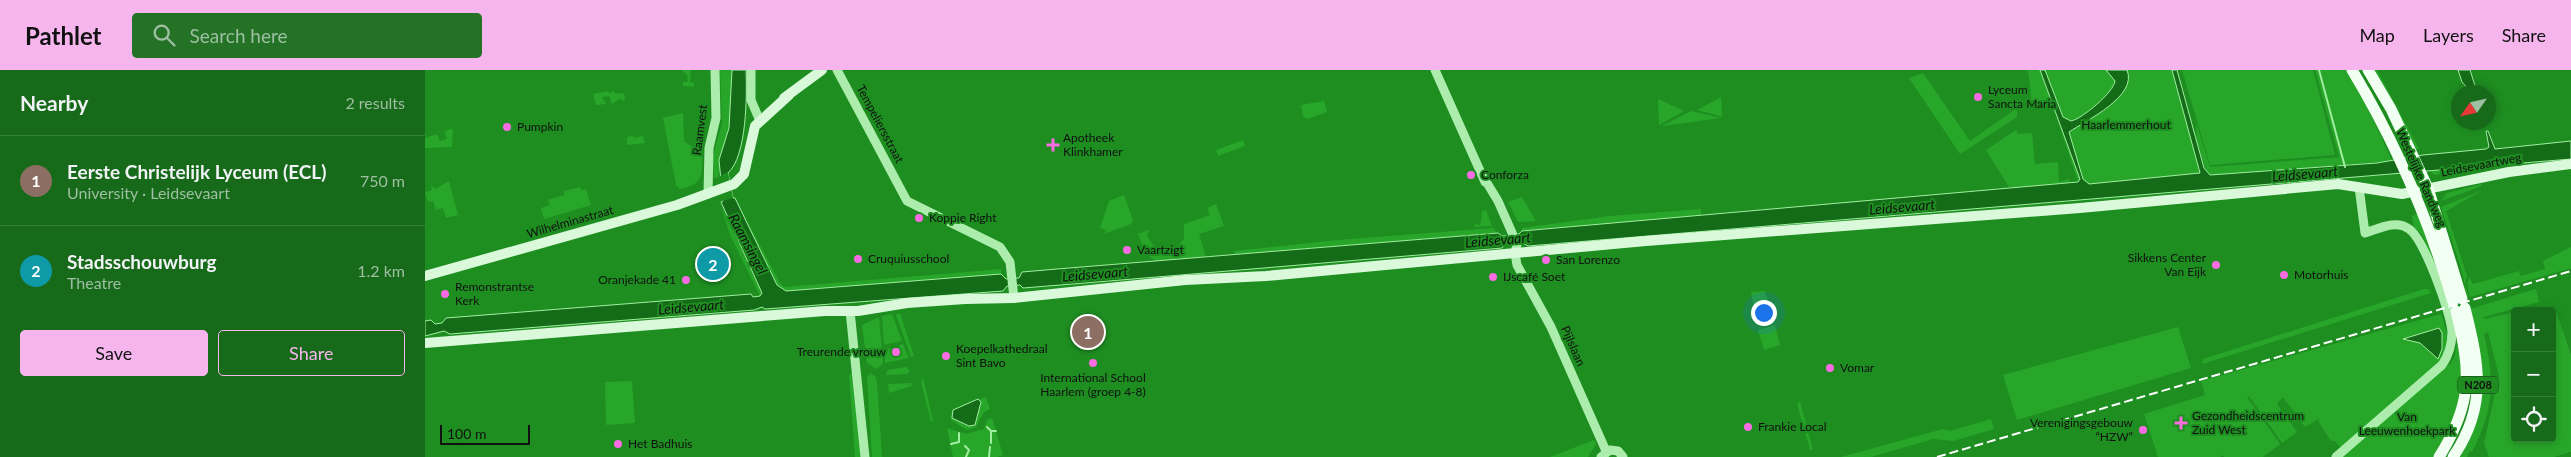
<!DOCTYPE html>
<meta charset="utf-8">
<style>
body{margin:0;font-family:Lato,sans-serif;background:#237226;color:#f1f3f6}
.controls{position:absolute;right:15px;bottom:15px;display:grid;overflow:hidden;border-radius:5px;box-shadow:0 2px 8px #0003}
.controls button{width:45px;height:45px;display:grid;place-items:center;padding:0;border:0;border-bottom:1px solid #357d38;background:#166a19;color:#f1f3f6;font:25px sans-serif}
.compass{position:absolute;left:2026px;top:15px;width:45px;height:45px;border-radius:50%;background:#166a19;box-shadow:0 2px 8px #0003;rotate:236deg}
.scale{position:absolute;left:15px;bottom:12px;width:90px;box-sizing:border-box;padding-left:5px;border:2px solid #111;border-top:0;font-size:14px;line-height:18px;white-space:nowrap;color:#111;-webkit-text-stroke:4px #1e8e21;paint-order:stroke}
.you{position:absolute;left:1338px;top:242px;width:18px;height:18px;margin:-12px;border:4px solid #fff;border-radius:50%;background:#1a73e8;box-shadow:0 0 0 8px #1a73e833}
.badge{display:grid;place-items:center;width:32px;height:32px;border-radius:50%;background:#f6b6ed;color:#fff;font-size:16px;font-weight:700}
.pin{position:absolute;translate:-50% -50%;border:2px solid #fff;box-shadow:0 1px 5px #0006}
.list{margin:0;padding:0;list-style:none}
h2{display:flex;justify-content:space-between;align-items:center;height:65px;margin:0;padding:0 20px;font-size:21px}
h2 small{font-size:16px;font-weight:400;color:#9ebfa2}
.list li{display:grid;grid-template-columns:32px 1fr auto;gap:15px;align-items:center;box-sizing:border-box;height:90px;padding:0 20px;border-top:1px solid #357d38}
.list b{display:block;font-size:19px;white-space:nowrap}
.list p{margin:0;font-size:16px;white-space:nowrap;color:#9ebfa2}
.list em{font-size:16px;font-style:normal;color:#9ebfa2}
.actions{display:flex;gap:10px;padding:15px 20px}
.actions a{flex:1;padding:11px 0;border:1px solid #f6b6ed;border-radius:5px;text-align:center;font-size:18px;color:#f6b6ed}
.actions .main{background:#f6b6ed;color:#111}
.icon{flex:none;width:28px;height:28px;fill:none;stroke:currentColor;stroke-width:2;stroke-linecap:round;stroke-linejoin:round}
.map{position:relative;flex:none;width:2146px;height:387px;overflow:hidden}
header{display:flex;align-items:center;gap:30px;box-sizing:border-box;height:70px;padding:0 25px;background:#f6b6ed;color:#111}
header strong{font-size:24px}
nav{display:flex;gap:28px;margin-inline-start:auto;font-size:18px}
.search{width:350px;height:45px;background:#237226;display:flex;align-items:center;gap:12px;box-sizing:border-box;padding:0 18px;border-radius:5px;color:#9ebfa2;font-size:19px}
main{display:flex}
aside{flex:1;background:#166a19}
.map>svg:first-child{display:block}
</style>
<header>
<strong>Pathlet</strong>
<div class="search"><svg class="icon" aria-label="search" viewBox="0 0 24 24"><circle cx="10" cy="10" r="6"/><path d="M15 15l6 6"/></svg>Search here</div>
<nav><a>Map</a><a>Layers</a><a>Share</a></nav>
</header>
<main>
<aside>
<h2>Nearby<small>2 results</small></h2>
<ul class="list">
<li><span class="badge" style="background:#8d6e63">1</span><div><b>Eerste Christelijk Lyceum (ECL)</b><p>University · Leidsevaart</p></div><em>750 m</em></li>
<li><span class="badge" style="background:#0f9aa8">2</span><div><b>Stadsschouwburg</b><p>Theatre</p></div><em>1.2 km</em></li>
</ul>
<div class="actions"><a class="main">Save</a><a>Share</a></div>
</aside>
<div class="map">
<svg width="2146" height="387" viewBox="0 0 2146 387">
<rect width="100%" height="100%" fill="#1e8e21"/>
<path fill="#28a62a" d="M257,0H266L265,12L269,13V17L258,16V12H263L262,5Z
M295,0H307C307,19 307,38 304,56C301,75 294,87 294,107L289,108L288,86L297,53Z
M1603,0H1615L1655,109L1653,112L1630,41L1625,34L1615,33L1607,35Z
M1619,0H1747L1778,106L1660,116L1641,54Z
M1757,0H1888L1910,85L1785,95Z
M1890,0H1922L1945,42L1967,91L1789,105L1782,103L1772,71L1771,52L1785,97L1914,87Z
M1945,0H1952L1994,79L1990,80Z
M1498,3L1545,71L1592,38V47L1535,84L1484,8Z
M183,21L184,23L189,21L190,24L199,23L200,30L197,31L196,28L187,34L184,26L177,27L181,34L171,35L168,24Z
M1296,27L1297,47L1272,40Z
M1233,29L1259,41L1234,55Z
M899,31L902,42L882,49L878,47L876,35Z
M1266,41L1296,48L1237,56L1264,42Z
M258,43L259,71L277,84C278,104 278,115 255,119L251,115L238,48Z
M25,59L28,60L27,77L0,78V68L12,64L15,71L22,69L19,62Z
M1591,60L1593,64L1607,63L1610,94L1633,92L1634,112L1644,109L1645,114L1587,119V117H1584L1561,80Z
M208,66L209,68L218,66L220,73L202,75V67Z
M818,70L820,76L793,86L791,80Z
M2072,96L2009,105L2005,100Z
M24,111L33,145L21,148L18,138L11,140L8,131L3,132L0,122L7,120L6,115L10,119Z
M2056,114L2057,116L2016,131L2022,123Z
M155,117L156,120L161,119L166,135L119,149L116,138L125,135L123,130L139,125V121Z
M2058,120L2021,141L2042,206L2040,214L2044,227H2042L2037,201L2016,137Z
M699,125L708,150L706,154L679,164L681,160L675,158L684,131Z
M1097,127L1111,151L1093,152L1083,132Z
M312,132L355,213L359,217L566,200L576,199V204L361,221L352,215Z
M791,134L799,156L774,164L781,187L731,192L720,183L713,164L724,160L722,166C728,177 736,184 749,180L759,169V154L785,145L782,138Z
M296,136L337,223L335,226L305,165Z
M1276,139V146L1097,161V158L1185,146Z
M1061,140L1067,156L1049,157L1050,154L1055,155L1057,145L1056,142Z
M1995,143L2012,197L1997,165L1989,157L1987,146Z
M1068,158L1072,163L810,185L809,181L913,170Z
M2146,177V198L2045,227L2042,214L2044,207L2048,214L2094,201L2096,206L2120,199L2118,191Z
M1999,219H2003L2006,223L1777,294L1778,289Z
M2111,219L2114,232L2059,247L2060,249L2090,242V368H2127V241H2117L2130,238L2146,285V382L2129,387H2064L2059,373L2074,306L2063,262L2059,264C2070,311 2069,339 2047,382L2045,381L2042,387H2035C2067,333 2059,296 2045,239Z
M1340,221L1348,250L1332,255L1326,222Z
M475,243L489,286L486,287L471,245Z
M467,244L477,271L459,275L457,246Z
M2016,244L2023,266L2024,296L2030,286L2032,270L2037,287L2036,335L2012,387H1917L1916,378L1910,371H1906L1893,351L1895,348L1880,357L1858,327L1852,334L1872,362L1857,373L1824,326L1822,327L1855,374L1838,387H1799L1798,385L1795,387H1733L1719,344L1780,325L1776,311Z
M454,247L458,293L452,299L442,293L437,255Z
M1350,255L1355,275L1339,280L1333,260Z
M1753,257L1766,298L1592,350L1578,305Z
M478,274L484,288L460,293V279L465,278L468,288L477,285L474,275Z
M481,297L485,301L482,304L461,305L463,300Z
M427,303L436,387H430L424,305Z
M445,303L450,306L452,311L457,387H447L442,307Z
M498,307L508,351H506L496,312Z
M207,311L210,353L181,355L180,312Z
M486,313L487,316L464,323L463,314Z
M561,327L565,339L559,342L551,357L542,360L526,350L527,340Z
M1375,332L1388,380H1385L1372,333Z
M567,348L578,385L572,387H528L522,358L541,364L559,359L562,350Z
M1566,349L1569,359L1528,371L1508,369L1446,387H1416L1518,359L1525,361Z
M1169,370L1171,374L1163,387H1125Z"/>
<path fill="#156c18" stroke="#a0eea0" d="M307,0H321C322,25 322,86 303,103L308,128H310L352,215L361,221L576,204L581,209L594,208L597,202L632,199L1073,163L1077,166L1094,164L1097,161L1653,112L1655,109L1615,0H1620L1638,47L1646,51C1657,49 1689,22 1690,11L1681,0H1702C1713,26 1662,50 1644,62L1658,109L1664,114L1775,103L1747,0H1752L1779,98L1785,105L1952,93L1998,85L2061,79L2064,77L2061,61H2063L2070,79L2146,71V89L1103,176L1098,173L1080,174L1077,178L660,213L598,218L595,215L582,216L578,221L340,239L337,237L329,240L25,264L19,261L0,266V251L6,250L10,254L17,253L21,248L326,224L328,227L335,226L337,223L296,132L298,131L294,90L304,58Z
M2033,0H2045L2052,22H2046L2037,12Z
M2014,258L2017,263V279L2013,289L1995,273L1978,269Z
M553,329L556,332L550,355L544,356L527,348L528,340Z"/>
<path fill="#1e8e21" d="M303,102L308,128L297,131L293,107Z"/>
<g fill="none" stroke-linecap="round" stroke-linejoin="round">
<path stroke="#a0eea0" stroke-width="2" d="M1894,0L1920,97
M562,357L566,361H571
M566,361V373
M526,374L534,372V363
M540,376L544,380L541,387
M564,387L565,377"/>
<path stroke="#acedad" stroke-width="9" d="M326,0V30L335,51
M412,0L482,131L575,177L585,192L589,228
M1010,0L1060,112
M1059,108L1073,131L1092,174L1090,183L1092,195L1126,257L1181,381
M283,124L284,78L291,48L290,0
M425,241L440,387
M1176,387L1185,380L1193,381L1198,387
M1911,387L2017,295C2024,285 2027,274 2027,262C2026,243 1999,169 1984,159C1971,149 1953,159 1940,163L1934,117"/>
<path stroke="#d9f9da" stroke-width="10" d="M359,28L397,0
M0,206L252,135L309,114L319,104L330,56L364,25
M0,273L400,241H433L482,233L540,229L589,228L760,210L841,206L1221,171L1655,138L1913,114L1977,124L2084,102L2146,94"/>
<path stroke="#f2fff3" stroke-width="11" d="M1927,0C1971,73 2004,150 2028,232
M1943,0L1966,39L2003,118L2037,229
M2014,387C2048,333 2046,302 2031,241
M2028,387C2063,336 2054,294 2040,238"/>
<path stroke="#fff" stroke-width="2" stroke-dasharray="9 4" stroke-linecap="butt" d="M1512,387L2146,201"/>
</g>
<g fill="#fb6ce2" stroke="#1e8e21" stroke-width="2">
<circle cx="1553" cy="27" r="5"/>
<circle cx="82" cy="57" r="5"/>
<path d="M625.5 67.5h5v5h5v5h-5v5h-5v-5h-5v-5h5z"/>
<circle cx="1046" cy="105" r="5"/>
<circle cx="494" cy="148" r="5"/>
<circle cx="702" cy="180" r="5"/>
<circle cx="433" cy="189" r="5"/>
<circle cx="1121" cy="190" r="5"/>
<circle cx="1791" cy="195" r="5"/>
<circle cx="1859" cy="205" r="5"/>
<circle cx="1068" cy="207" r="5"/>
<circle cx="261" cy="210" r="5"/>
<circle cx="20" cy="224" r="5"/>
<circle cx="471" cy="282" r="5"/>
<circle cx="521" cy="286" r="5"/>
<circle cx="668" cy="293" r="5"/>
<circle cx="1405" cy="298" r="5"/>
<path d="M1753.5 345.5h5v5h5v5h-5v5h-5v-5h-5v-5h5z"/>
<circle cx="1323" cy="357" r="5"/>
<circle cx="1718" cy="360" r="5"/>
<circle cx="193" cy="374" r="5"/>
</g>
<g text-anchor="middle" stroke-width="4" stroke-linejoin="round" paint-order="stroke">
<rect fill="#1e8e21" stroke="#153616" stroke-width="1" x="2033" y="306.5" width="40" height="17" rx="4"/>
<g font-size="11" font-weight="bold" fill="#111">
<text x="2053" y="319">N208</text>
</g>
<g font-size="12" fill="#111" stroke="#1e8e21" text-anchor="start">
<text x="1563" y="24">Lyceum<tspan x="1563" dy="14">Sancta Maria</tspan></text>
<text x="92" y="61">Pumpkin</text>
<text x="638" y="72">Apotheek<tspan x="638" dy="14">Klinkhamer</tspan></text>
<text x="1056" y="109">Conforza</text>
<text x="504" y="152">Koppie Right</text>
<text x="712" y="184">Vaartzigt</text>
<text x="1781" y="192" text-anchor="end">Sikkens Center<tspan x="1781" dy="14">Van Eijk</tspan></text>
<text x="443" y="193">Cruquiusschool</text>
<text x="1131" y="194">San Lorenzo</text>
<text x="1869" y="209">Motorhuis</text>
<text x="1078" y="211">IJscafé Soet</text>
<text x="251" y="214" text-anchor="end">Oranjekade 41</text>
<text x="30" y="221">Remonstrantse<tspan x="30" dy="14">Kerk</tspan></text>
<text x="531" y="283">Koepelkathedraal<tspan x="531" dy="14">Sint Bavo</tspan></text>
<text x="461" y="286" text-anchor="end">Treurende vrouw</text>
<text x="1415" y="302">Vomar</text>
<text x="668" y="312" text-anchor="middle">International School<tspan x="668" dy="14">Haarlem (groep 4-8)</tspan></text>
<text x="1767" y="350">Gezondheidscentrum<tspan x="1767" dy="14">Zuid West</tspan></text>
<text x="1708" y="357" text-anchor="end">Verenigingsgebouw<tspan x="1708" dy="14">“HZW”</tspan></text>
<text x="1333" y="361">Frankie Local</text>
<text x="203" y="378">Het Badhuis</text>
</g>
<g font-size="12" fill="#111" stroke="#1e8e21">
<text transform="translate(455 54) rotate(62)" y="4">Tempeliersstraat</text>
<text transform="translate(275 60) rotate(-83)" y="4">Raamvest</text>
<text transform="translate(2056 95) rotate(-11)" y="4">Leidsevaartweg</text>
<text transform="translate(1996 108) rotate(66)" y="4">Westelijke Randweg</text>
<text transform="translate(145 152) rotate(-16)" y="4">Wilhelminastraat</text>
<text transform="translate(1148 276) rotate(66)" y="4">Pijlslaan</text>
</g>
<g font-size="12" fill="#111" stroke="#1e8e21">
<text x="1701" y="59">Haarlemmerhout</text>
<text x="1982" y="351">Van<tspan x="1982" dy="14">Leeuwenhoekpark</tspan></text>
</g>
<g font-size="14" font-style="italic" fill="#111" stroke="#1e8e21">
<text transform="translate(1880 104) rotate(-5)" y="5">Leidsevaart</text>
<text transform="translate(1477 137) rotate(-5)" y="5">Leidsevaart</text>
<text transform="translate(1073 170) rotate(-5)" y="5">Leidsevaart</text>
<text transform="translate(323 174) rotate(62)" y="5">Raamsingel</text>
<text transform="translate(670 204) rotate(-5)" y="5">Leidsevaart</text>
<text transform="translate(266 237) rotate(-5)" y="5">Leidsevaart</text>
</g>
</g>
</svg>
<div class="controls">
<button>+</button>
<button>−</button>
<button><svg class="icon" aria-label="locate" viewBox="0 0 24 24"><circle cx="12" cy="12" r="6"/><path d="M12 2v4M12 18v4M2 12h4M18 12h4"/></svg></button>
</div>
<svg class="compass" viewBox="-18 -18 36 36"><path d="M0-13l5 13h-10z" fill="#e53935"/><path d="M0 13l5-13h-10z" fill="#9ebfa2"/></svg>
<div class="scale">100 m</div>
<div class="you"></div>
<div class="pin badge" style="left:663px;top:262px;background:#8d6e63">1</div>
<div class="pin badge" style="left:288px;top:194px;background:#0f9aa8">2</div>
</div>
</main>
